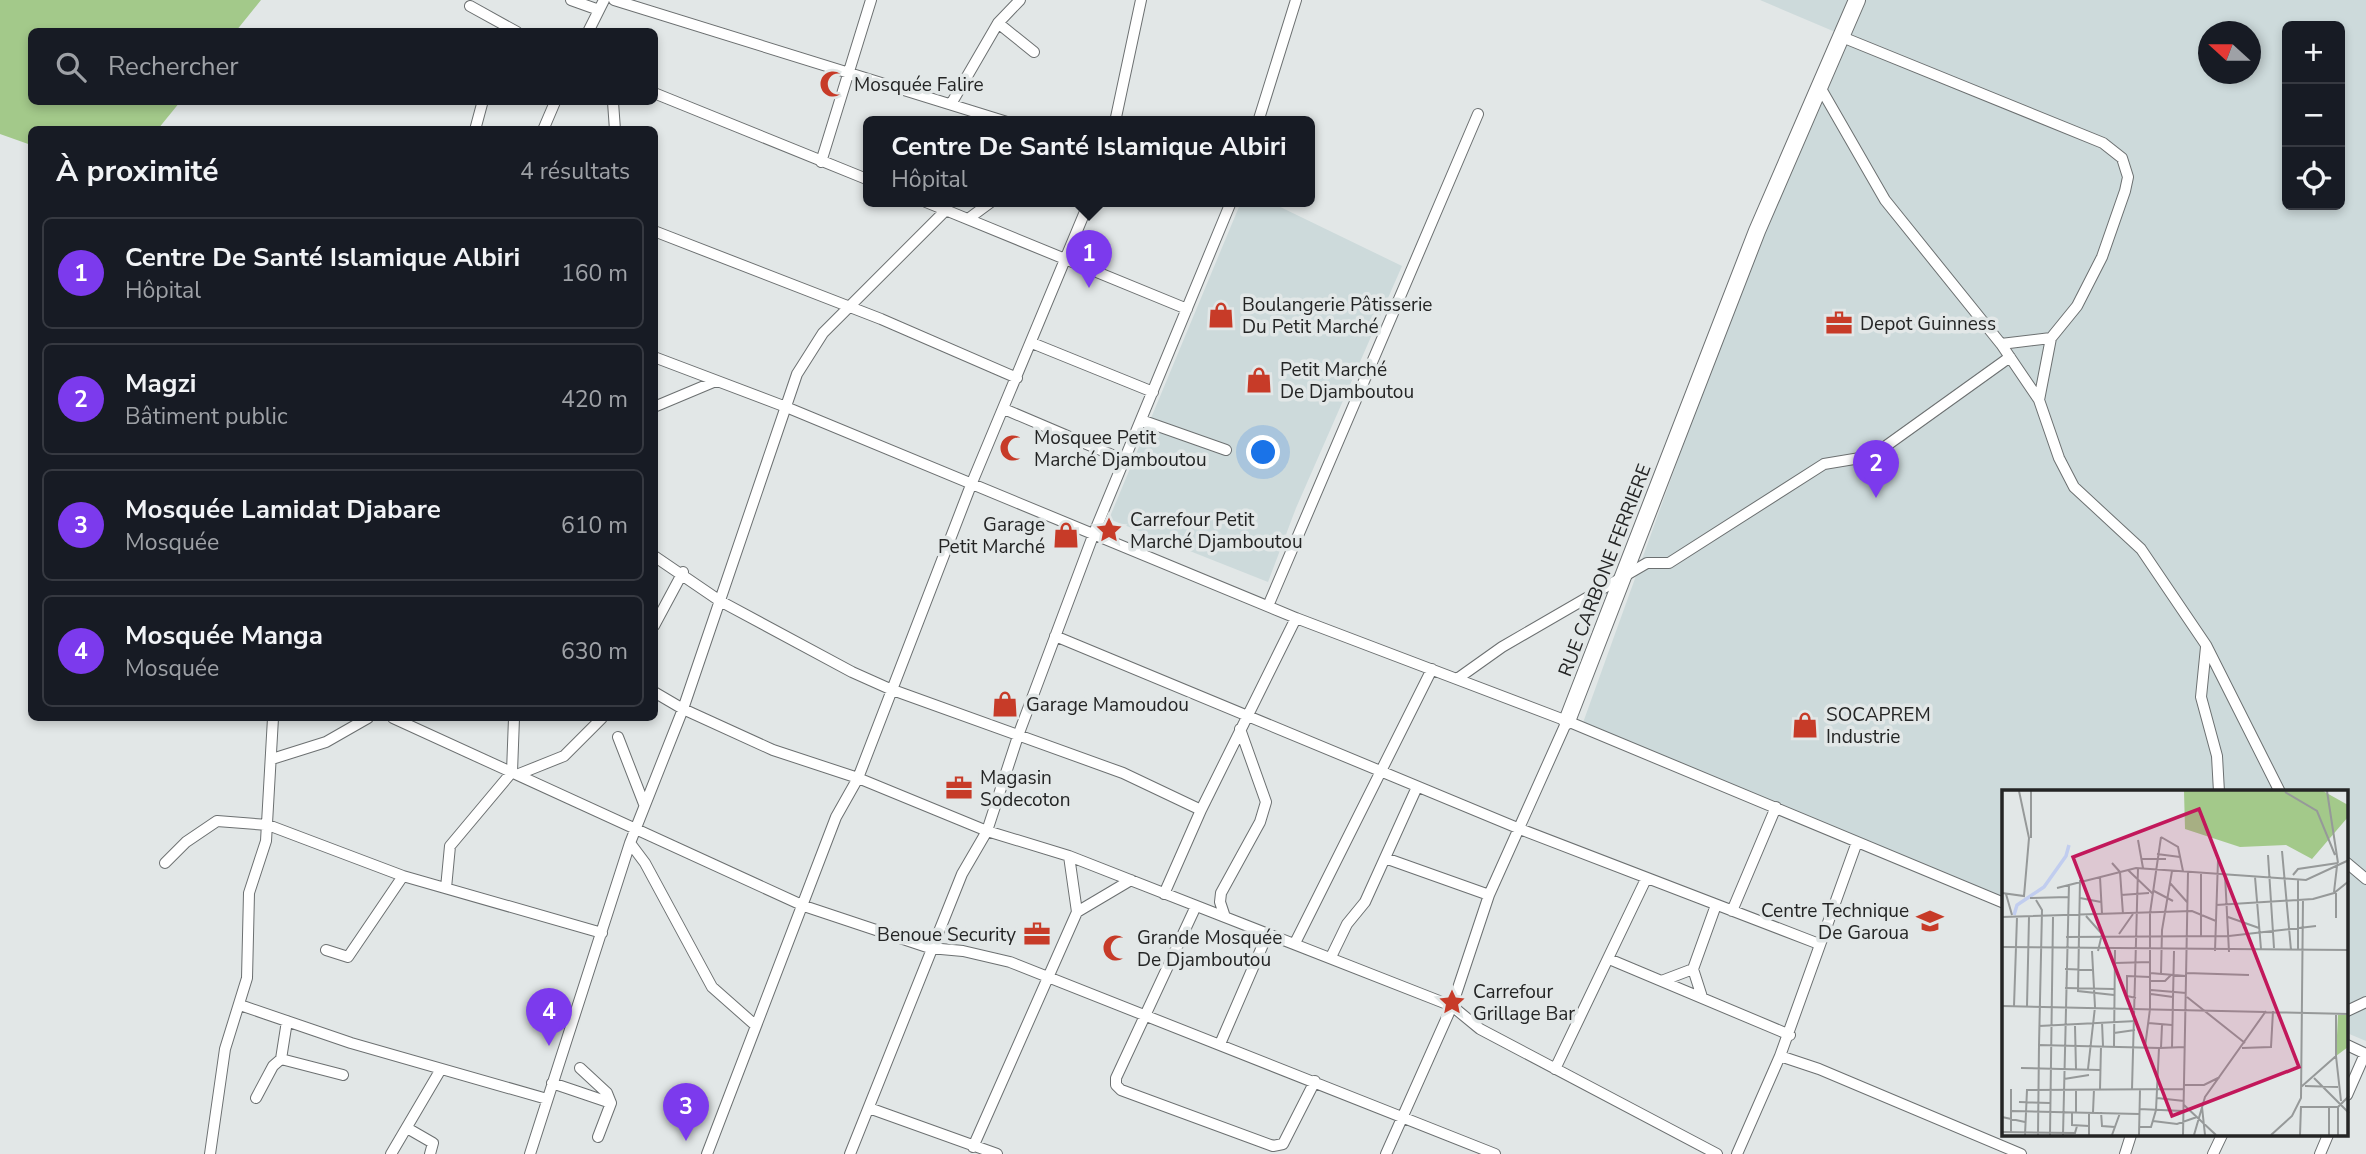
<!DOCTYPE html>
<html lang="fr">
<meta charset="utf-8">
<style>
body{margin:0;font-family:"Nunito Sans",sans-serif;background:#20242c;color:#f1f3f6}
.controls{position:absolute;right:21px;top:21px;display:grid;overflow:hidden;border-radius:10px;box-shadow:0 4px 10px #0003}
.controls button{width:63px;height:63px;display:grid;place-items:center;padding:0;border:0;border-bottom:2px solid #363941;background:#171b24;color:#f1f3f6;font:35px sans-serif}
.compass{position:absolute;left:2198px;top:21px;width:63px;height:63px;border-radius:50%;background:#171b24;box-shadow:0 4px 10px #0003;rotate:291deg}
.you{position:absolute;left:1264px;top:453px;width:24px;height:24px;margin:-18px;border:5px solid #fff;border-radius:50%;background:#1a73e8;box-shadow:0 0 0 10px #1a73e833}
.badge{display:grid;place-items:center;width:46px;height:46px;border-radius:50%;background:#7c3aed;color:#fff;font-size:23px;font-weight:700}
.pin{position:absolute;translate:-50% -58px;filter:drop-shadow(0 2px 4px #0008)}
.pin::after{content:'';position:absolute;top:37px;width:24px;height:21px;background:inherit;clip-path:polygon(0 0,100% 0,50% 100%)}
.popup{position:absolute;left:863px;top:116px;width:452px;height:91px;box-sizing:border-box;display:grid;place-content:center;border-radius:10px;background:#171b24;filter:drop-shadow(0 2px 5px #0005);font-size:23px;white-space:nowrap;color:#9ea1a6}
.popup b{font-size:26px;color:#f1f3f6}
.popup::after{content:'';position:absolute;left:50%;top:100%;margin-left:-14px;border:14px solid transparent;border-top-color:#171b24}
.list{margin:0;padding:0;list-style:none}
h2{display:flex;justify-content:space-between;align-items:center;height:91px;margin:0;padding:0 28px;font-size:30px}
h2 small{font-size:23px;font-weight:400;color:#9ea1a6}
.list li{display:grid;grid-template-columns:46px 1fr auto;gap:21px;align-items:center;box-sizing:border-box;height:112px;margin:0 14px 14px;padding:0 14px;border:2px solid #363941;border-radius:10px}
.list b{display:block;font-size:26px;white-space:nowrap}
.list p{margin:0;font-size:23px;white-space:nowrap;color:#9ea1a6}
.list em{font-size:23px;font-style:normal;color:#9ea1a6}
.icon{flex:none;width:38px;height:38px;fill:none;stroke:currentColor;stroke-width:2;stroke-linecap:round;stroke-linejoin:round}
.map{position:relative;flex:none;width:2366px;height:1154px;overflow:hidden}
.search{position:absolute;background:#171b24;box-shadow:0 4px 10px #0003;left:28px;top:28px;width:630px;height:77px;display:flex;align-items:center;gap:18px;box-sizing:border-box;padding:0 24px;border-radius:10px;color:#9ea1a6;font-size:26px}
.panel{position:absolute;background:#171b24;box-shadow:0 4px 10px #0003;left:28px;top:126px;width:630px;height:595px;border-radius:10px}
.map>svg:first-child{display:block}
</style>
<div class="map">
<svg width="2366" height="1154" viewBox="0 0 2366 1154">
<rect width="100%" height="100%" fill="#e2e7e7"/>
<path fill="#cddadb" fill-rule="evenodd" d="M1760,0H2366V1041L2347,1033V792H2004V899L1580,731L1786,160L1840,34ZM2287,26H2340V205H2287ZM2208,32H2250V74H2208Z
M1241,202H1270L1402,266L1296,508L1268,582L1109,519Z"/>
<path fill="#a3c98a" d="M0,0H261L236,31L32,32V102H180L158,129L32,130L31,145L0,134Z"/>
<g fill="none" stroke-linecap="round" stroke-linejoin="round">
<g stroke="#6c7071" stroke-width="12">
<path id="street" d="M571,0L599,10
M614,0L1007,122
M470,6L517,32
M998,23L1034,52
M588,32L604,0
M1842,37L2103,143L2122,158L2128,177L2125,191L2102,257L2077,306L2051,338L2039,400
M1820,87L1885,200L2001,344L2039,400L2059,458L2074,487L2141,549L2206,645L2280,792
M654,93L869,180
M613,102L615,130
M951,104L998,23L1020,0
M1115,122L1141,0
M1258,122L1296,0
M475,130L482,104
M543,130L555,102
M821,162L871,0
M926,202L1187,309
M968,219L991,202
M654,231L881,319L1017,378
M1032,343L1153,392
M2001,344L2051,338
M654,357L786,407L1296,618L1567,721L2004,903
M654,407L716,381
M1004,409L1124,460
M1141,420L1226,450
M654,556L720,601L852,672L890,689L1123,773L1201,810
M1268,606L1478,114
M654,626L683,572
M1055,636L1520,829L1819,944
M2206,647L2201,697L2217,756L2219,792
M1457,679L1502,647L1647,563H1669L1824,464L1872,456L2010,357
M654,692L683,709L773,750L858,778L987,831L1069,856L1452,1006L1480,1029L1717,1154
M393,718L804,906L930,948L963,951L1010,962L1495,1154
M618,737L644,804
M272,759L326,742L368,718
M519,774L564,756L602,718
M630,843L645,863L712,987L755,1025
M1385,858L1489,895
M165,863L186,842L217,821L268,825L403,876L602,933
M2347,863L2366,879
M446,888L450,846L512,772L514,718
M1164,894L1201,810L1296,618
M1196,906L1116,1078V1085L1121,1090L1273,1146L1283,1144L1315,1081
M1732,911L1776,807
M1077,912L1131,880
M1225,917L1220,902L1221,893L1260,822L1266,802L1240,729
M1295,943L1432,669
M326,950L348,957L403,876
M1331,957L1347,924L1365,902L1417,787
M1609,959L1790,1035
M1664,980L1693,969
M1702,997L1693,969L1716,905
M240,1005L351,1043L547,1099
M2347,1011L2366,1002
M1220,1044L1268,933
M2347,1045L2366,1054
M1780,1056L1857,842
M281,1059L343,1075
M580,1068L607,1093L611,1103
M1555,1069L1646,879
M552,1083L611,1103L598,1137
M2347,1095L2365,1054
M256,1098L273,1066L281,1059L287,1021
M869,1108L997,1154
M407,1128L433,1143L430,1154
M973,1147L1077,912L1069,856
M210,1154L225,1049L247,978L249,893L266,841L273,718
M391,1154L441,1069
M530,1154L630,843L683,709L797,374L823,333L946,210
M707,1154L836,817L858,778L971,485L1089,202
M850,1154L962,874L987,831L1019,733L1094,533L1231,202
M1386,1154L1452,1006L1489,895L1567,721
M1737,1154L1780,1056L1819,1069L2021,1154
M2125,1154L2131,1135
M2213,1154L2222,1135
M2320,1154L2328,1135"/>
</g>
<g stroke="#6c7071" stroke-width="18">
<path id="secondary" d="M1567,721L1757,231L1857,0"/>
</g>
<use href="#street" stroke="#fff" stroke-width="10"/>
<use href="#secondary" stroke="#fff" stroke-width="16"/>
</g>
<defs>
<g id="mosque-bare" transform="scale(2.1)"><path d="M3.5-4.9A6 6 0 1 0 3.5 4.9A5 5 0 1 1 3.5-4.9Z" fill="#c73b28" stroke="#e2e7e7" stroke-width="2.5" paint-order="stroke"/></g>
<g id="shop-bare" transform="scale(2.1)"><path d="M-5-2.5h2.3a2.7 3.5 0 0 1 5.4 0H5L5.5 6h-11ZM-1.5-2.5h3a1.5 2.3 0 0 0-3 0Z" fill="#c73b28" stroke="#e2e7e7" stroke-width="2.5" paint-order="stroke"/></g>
<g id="office-bare" transform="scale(2.1)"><path d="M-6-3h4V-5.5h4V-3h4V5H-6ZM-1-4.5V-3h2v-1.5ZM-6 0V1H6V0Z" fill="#c73b28" stroke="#e2e7e7" stroke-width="2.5" paint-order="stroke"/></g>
<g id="sight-bare" transform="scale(2.1)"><path d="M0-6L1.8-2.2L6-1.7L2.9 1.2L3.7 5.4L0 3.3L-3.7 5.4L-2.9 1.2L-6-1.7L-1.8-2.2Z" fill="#c73b28" stroke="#e2e7e7" stroke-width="2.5" paint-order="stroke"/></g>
<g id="university-bare" transform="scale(2.1)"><path d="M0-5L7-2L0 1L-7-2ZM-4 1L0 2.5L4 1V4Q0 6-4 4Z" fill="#c73b28" stroke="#e2e7e7" stroke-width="2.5" paint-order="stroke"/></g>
</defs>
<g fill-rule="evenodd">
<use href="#mosque-bare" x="833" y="84"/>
<use href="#shop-bare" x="1221" y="315"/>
<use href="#office-bare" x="1839" y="323"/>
<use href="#shop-bare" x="1259" y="380"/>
<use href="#mosque-bare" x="1013" y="448"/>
<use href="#sight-bare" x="1109" y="530"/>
<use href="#shop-bare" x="1066" y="535"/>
<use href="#shop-bare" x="1005" y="704"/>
<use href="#shop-bare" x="1805" y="725"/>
<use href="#office-bare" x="959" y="788"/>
<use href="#university-bare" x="1930" y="921"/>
<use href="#office-bare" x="1037" y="934"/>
<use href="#mosque-bare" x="1116" y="948"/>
<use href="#sight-bare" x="1452" y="1002"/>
</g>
<g text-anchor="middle" stroke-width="7" stroke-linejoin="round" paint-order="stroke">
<g font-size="19" fill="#242525" stroke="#e2e7e7" text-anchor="start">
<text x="854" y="91">Mosquée Falire</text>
<text x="1242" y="311">Boulangerie Pâtisserie<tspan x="1242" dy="22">Du Petit Marché</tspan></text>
<text x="1860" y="330">Depot Guinness</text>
<text x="1280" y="376">Petit Marché<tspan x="1280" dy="22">De Djamboutou</tspan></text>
<text x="1034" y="444">Mosquee Petit<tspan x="1034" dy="22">Marché Djamboutou</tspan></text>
<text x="1130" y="526">Carrefour Petit<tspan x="1130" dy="22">Marché Djamboutou</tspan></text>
<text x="1045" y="531" text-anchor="end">Garage<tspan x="1045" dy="22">Petit Marché</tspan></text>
<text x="1026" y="711">Garage Mamoudou</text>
<text x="1826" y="721">SOCAPREM<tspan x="1826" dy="22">Industrie</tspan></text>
<text x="980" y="784">Magasin<tspan x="980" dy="22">Sodecoton</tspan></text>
<text x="1909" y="917" text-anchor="end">Centre Technique<tspan x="1909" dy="22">De Garoua</tspan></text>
<text x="1016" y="941" text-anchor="end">Benoue Security</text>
<text x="1137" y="944">Grande Mosquée<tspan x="1137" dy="22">De Djamboutou</tspan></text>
<text x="1473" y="998">Carrefour<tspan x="1473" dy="22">Grillage Bar</tspan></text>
</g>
<g font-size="19" fill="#242525" stroke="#e2e7e7">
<text transform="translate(1604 570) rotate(-69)" y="7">RUE CARBONE FERRIERE</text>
</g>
</g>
<g transform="translate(2002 790)">
<rect width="346" height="346" fill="#e2e7e7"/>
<path d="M182,1H321L346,15V27L310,69L284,55L238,57L183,39ZM336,225H346V257L334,266Z" fill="#a3c98a"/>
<path fill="none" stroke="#c1cdef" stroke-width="3.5" d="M12,125L15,115L42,97L64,66L67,55"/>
<path fill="none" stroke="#969999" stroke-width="2" d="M29,1V48M325,1L336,73M283,2L315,21L333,65M159,47L176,57L181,81M136,50L141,78M280,61L289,160M155,64L178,67M266,65L272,158M139,69H164M110,73L118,82L121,124M126,80L151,104M223,85L227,162M291,85L296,79L336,73M98,87L100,124M253,87L259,159M78,90L76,201L112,205M168,93L185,112M55,98L134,78L304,90L347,70M152,101L171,111M332,102L335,76M0,103L22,106L27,48L17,1M4,104L10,125M119,105L147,103M28,108L66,107M78,108L99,112M34,110L40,120L37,255M214,115L311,109L332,103L347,91M84,126L100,144L96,161M0,127L190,121L214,131M226,127L257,138M334,128V103M117,144L131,124M199,146V83M64,147L227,146L314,136M0,157L347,160M296,160V90M213,161L216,70M113,173L148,172M63,179L90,180M148,183L184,186M184,183L247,185M159,184L160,140L170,81M148,191H163L169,185M63,198L112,199M149,200L184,203M149,204L171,207M185,207L243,253M134,208L125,206V186L148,187M0,216L347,224M12,216L15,127M25,216L27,127M100,232L101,256M146,233L170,235M37,236L134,231M73,236L74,279M112,243L133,240M112,256L113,160M143,257L148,219V123L159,47M170,257L172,161M157,258L183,257M159,258L160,235M240,258L269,257L271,221M334,266L339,311M19,278L98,280M86,279L93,217L90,161M312,288L347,323M62,289L87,285M182,295H202L218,287M303,296L336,297M299,297L334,266V224M9,299V343M98,299L99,256M130,299L136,78M74,300V323M155,308L182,311M17,312L48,313M182,315L214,345M200,317L203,345M299,317H336M137,319L181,321M10,321L137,324M87,322V345M91,322L92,299M99,322L100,336L113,337M70,323V335L87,336M0,327L23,332M151,331L175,334L195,327M0,342L73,343L75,336M23,345L25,300L182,299M36,345L37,255L157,258L154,320L149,337H137M48,345L51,127M61,345L67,94M110,345L118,323M137,345L138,300M181,345L186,82M192,345L203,307L264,221M269,345L290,326L299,308L301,109M298,345L299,316M327,345V317M336,345V317L347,306"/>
<path fill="#c2185b" fill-opacity="0.15" stroke="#c2185b" stroke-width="3.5" d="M197,19L297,277L170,326L71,67Z"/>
<rect width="346" height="346" fill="none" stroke="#242525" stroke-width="3.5"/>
</g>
</svg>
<div class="controls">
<button>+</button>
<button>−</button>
<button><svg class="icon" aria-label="locate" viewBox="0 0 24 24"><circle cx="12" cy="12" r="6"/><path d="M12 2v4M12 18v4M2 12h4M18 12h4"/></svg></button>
</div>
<svg class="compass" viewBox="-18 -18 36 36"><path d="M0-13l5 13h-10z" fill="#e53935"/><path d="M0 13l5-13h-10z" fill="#9ea1a6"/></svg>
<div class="you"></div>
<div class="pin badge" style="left:1089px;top:288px">1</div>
<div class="popup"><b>Centre De Santé Islamique Albiri</b>Hôpital</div>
<div class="pin badge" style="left:1876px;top:498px">2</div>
<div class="pin badge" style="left:686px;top:1141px">3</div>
<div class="pin badge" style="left:549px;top:1046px">4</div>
<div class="search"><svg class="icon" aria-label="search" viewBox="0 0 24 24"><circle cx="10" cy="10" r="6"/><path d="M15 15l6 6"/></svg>Rechercher</div>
<section class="panel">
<h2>À proximité<small>4 résultats</small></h2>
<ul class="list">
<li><span class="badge">1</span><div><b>Centre De Santé Islamique Albiri</b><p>Hôpital</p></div><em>160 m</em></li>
<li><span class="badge">2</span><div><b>Magzi</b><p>Bâtiment public</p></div><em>420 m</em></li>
<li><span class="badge">3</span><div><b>Mosquée Lamidat Djabare</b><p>Mosquée</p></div><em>610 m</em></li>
<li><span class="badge">4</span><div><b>Mosquée Manga</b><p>Mosquée</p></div><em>630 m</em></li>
</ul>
</section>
</div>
